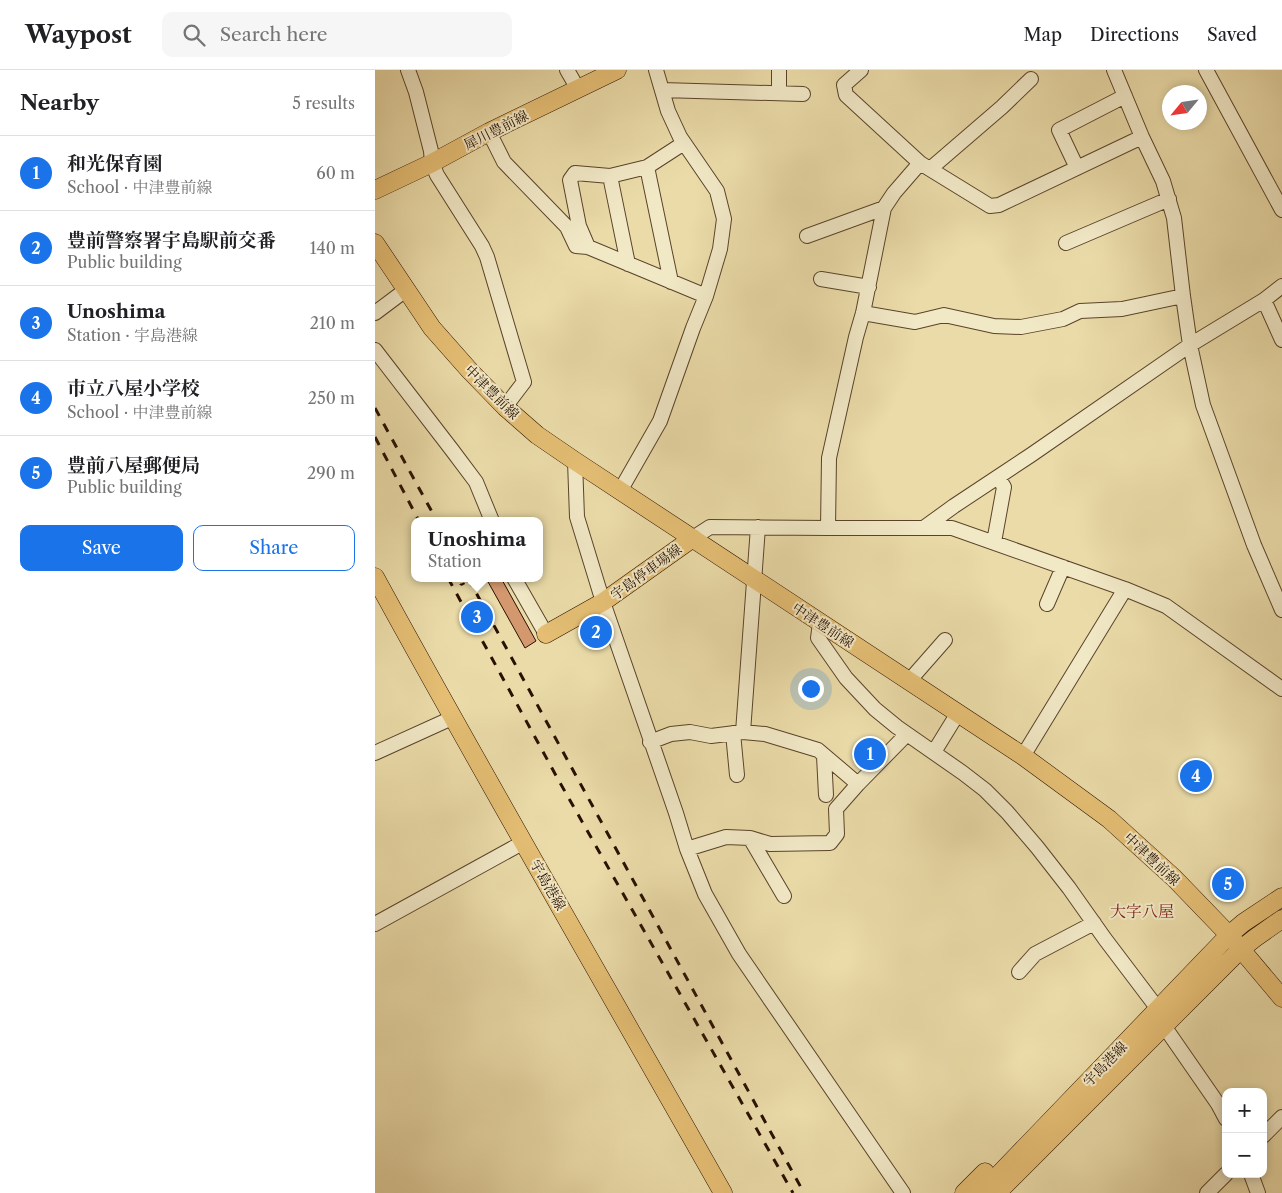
<!DOCTYPE html>
<meta charset="utf-8">
<style>
body{margin:0;font-family:"Libre Caslon Text","Noto Serif JP",serif;background:#f6f6f6;color:#202124}
.controls{position:absolute;right:15px;bottom:15px;display:grid;overflow:hidden;border-radius:10px;box-shadow:0 2px 8px #0003}
.controls button{width:45px;height:45px;display:grid;place-items:center;padding:0;border:0;border-bottom:1px solid #e0e0e0;background:#fff;color:#202124;font:25px sans-serif}
.compass{position:absolute;left:787px;top:15px;width:45px;height:45px;border-radius:50%;background:#fff;box-shadow:0 2px 8px #0003;rotate:241deg}
.you{position:absolute;left:435px;top:618px;width:18px;height:18px;margin:-12px;border:4px solid #fff;border-radius:50%;background:#1a73e8;box-shadow:0 0 0 8px #1a73e833}
.badge{display:grid;place-items:center;width:32px;height:32px;border-radius:50%;background:#1a73e8;color:#fff;font-size:16px;font-weight:700}
.pin{position:absolute;translate:-50% -50%;border:2px solid #fff;box-shadow:0 1px 5px #0006}
.popup{position:absolute;left:36px;top:447px;width:132px;height:65px;box-sizing:border-box;display:grid;place-content:center;border-radius:10px;background:#fff;filter:drop-shadow(0 1px 4px #0005);font-size:16px;white-space:nowrap;color:#757577}
.popup b{font-size:19px;color:#202124}
.popup::after{content:'';position:absolute;left:50%;top:100%;margin-left:-10px;border:10px solid transparent;border-top-color:#fff}
.list{margin:0;padding:0;list-style:none}
h2{display:flex;justify-content:space-between;align-items:center;height:65px;margin:0;padding:0 20px;font-size:21px}
h2 small{font-size:16px;font-weight:400;color:#757577}
.list li{display:grid;grid-template-columns:32px 1fr auto;gap:15px;align-items:center;box-sizing:border-box;height:75px;padding:0 20px;border-top:1px solid #e0e0e0}
.list b{display:block;font-size:19px;white-space:nowrap}
.list p{margin:0;font-size:16px;white-space:nowrap;color:#757577}
.list em{font-size:16px;font-style:normal;color:#757577}
.actions{display:flex;gap:10px;padding:15px 20px}
.actions a{flex:1;padding:11px 0;border:1px solid #1a73e8;border-radius:10px;text-align:center;font-size:18px;color:#1a73e8}
.actions .main{background:#1a73e8;color:#fff}
.icon{flex:none;width:28px;height:28px;fill:none;stroke:currentColor;stroke-width:2;stroke-linecap:round;stroke-linejoin:round}
.map{position:relative;flex:none;width:907px;height:1123px;overflow:hidden}
header{display:flex;align-items:center;gap:30px;box-sizing:border-box;height:70px;padding:0 25px;background:#fff;border-bottom:1px solid #e0e0e0}
header strong{font-size:24px}
nav{display:flex;gap:28px;margin-inline-start:auto;font-size:18px}
.search{width:350px;height:45px;background:#f6f6f6;display:flex;align-items:center;gap:12px;box-sizing:border-box;padding:0 18px;border-radius:10px;color:#757577;font-size:19px}
main{display:flex}
aside{flex:1;background:#fff}
.map>svg:first-child{display:block}
</style>
<header>
<strong>Waypost</strong>
<div class="search"><svg class="icon" aria-label="search" viewBox="0 0 24 24"><circle cx="10" cy="10" r="6"/><path d="M15 15l6 6"/></svg>Search here</div>
<nav><a>Map</a><a>Directions</a><a>Saved</a></nav>
</header>
<main>
<aside>
<h2>Nearby<small>5 results</small></h2>
<ul class="list">
<li><span class="badge">1</span><div><b>和光保育園</b><p>School · 中津豊前線</p></div><em>60 m</em></li>
<li><span class="badge">2</span><div><b>豊前警察署宇島駅前交番</b><p>Public building</p></div><em>140 m</em></li>
<li><span class="badge">3</span><div><b>Unoshima</b><p>Station · 宇島港線</p></div><em>210 m</em></li>
<li><span class="badge">4</span><div><b>市立八屋小学校</b><p>School · 中津豊前線</p></div><em>250 m</em></li>
<li><span class="badge">5</span><div><b>豊前八屋郵便局</b><p>Public building</p></div><em>290 m</em></li>
</ul>
<div class="actions"><a class="main">Save</a><a>Share</a></div>
</aside>
<div class="map">
<svg width="907" height="1123" viewBox="0 0 907 1123">
<rect width="100%" height="100%" fill="#eadba8"/>
<filter id="stains"><feTurbulence type="fractalNoise" baseFrequency=".004" numOctaves="4"/><feColorMatrix values="0 0 0 0 .2 0 0 0 0 .09 0 0 0 0 .02 0 0 0 .5 -.17"/></filter>
<radialGradient id="worn" r=".72"><stop offset=".6" stop-color="#630" stop-opacity="0"/><stop offset="1" stop-color="#630" stop-opacity=".3"/></radialGradient>
<path fill="#d4986f" stroke="#2a1000" d="M116,508H126L161,571L150,578L112,510Z"/>
<g fill="none" stroke-linecap="round" stroke-linejoin="round">
<g stroke="#5a432a" stroke-width="16">
<path id="minor" d="M33,0L41,22L56,81L57,93L62,105L107,176L112,187L149,312L130,337
M192,0L203,19
M404,0V23
M486,0L469,15L471,25L545,93L615,136L624,135L767,67
M739,0L767,67L788,111L799,148L808,226L815,275L828,335L879,475L907,540
M831,0L907,140
M287,20L428,24
M114,62L129,92L192,157L201,176L213,177L331,226
M702,98L684,60L750,26
M555,99L627,37L656,9
M432,166L509,138
M691,173L794,129
M213,177L204,156L195,110L200,103L235,106
M253,194L235,106L272,97
M446,209L494,217
M296,212L272,97L309,73
M889,230L907,270
M0,243L32,219
M488,243L540,252L569,245L619,256L646,257L688,249L705,241L747,239L808,226
M0,280L77,380L101,412L117,451
M200,391L202,447L228,532L301,743L312,779L330,824L364,884L528,1123
M245,421L285,351L318,258L331,226L345,179L349,149L342,121L305,67L293,41L281,0
M550,457L579,436L656,385L815,275L889,230L907,216
M453,458L454,388L481,267L488,243L509,138L519,123L545,93
M318,468L335,457L453,458H577L750,519L791,536L907,619
M619,472L629,417L623,407
M139,508L171,564
M672,534L688,497
M445,553L443,568L471,608L500,639L522,657L588,703L610,720L632,742L662,777L694,818L730,869L783,939L789,956L843,1034L851,1049
M534,611L570,570
M368,662L383,457
M358,663L362,705
M275,672L296,664L315,662L336,666L368,662L390,664L443,680L483,714
M559,682L583,643
M0,683L77,648
M449,686L451,725
M648,686L750,519
M375,768L409,826
M312,779L351,767L375,768L395,774L455,773L462,764L461,739L483,714L532,664
M0,854L149,772
M644,902L660,884L719,853
M888,1066L907,1047
M876,1104L883,1123
M832,1123L851,1104"/>
</g>
<g stroke="#2a1000" stroke-width="19">
<path id="major" d="M0,120L57,93L114,62L242,0
M0,173L57,258L95,301L130,337L162,365L200,391L648,686L734,749L799,808L854,865L907,928
M0,507C113,714 232,918 348,1123
M171,564L228,532L318,468
M589,1123L610,1102
M606,1123L854,865L868,853L907,827
M622,1123L866,879L880,868L907,849"/>
</g>
<path stroke="#2a1000" stroke-width="2" stroke-dasharray="4 2.5" stroke-linecap="butt" d="M82,508L86,515"/>
<use href="#minor" stroke="#f1e8c6" stroke-width="14"/>
<use href="#major" stroke="#e5be74" stroke-width="18"/>
<path stroke="#2a1000" stroke-width="3" stroke-dasharray="9 9" stroke-linecap="butt" d="M0,338L62,451
M0,367L44,451
M73,508L184,711L418,1123
M93,508L429,1123"/>
<path stroke="#2a1000" stroke-width="2" stroke-dasharray="4 2.5" stroke-linecap="butt" d="M86,515L100,508"/>
</g>
<g text-anchor="middle" stroke-width="4" stroke-linejoin="round" paint-order="stroke">
<g font-size="14" fill="#2a1000" stroke="#f1e8c6">
<text transform="translate(121 60) rotate(-27)" y="5">犀川豊前線</text>
<text transform="translate(117 322) rotate(45)" y="5">中津豊前線</text>
<text transform="translate(271 502) rotate(-36)" y="5">宇島停車場線</text>
<text transform="translate(448 555) rotate(33)" y="5">中津豊前線</text>
<text transform="translate(777 789) rotate(43)" y="5">中津豊前線</text>
<text transform="translate(173 815) rotate(60)" y="5">宇島港線</text>
<text transform="translate(730 994) rotate(-46)" y="5">宇島港線</text>
</g>
<g font-size="16" fill="#7a1f14" stroke="#f1e8c6">
<text x="767" y="847">大字八屋</text>
</g>
</g>
<rect width="100%" height="100%" filter="url(#stains)"/>
<rect width="100%" height="100%" fill="url(#worn)"/>
</svg>
<div class="controls">
<button>+</button>
<button>−</button>
</div>
<svg class="compass" viewBox="-18 -18 36 36"><path d="M0-13l5 13h-10z" fill="#e53935"/><path d="M0 13l5-13h-10z" fill="#757577"/></svg>
<div class="you"></div>
<div class="pin badge" style="left:495px;top:684px">1</div>
<div class="pin badge" style="left:221px;top:562px">2</div>
<div class="pin badge" style="left:102px;top:547px">3</div>
<div class="popup"><b>Unoshima</b>Station</div>
<div class="pin badge" style="left:821px;top:706px">4</div>
<div class="pin badge" style="left:853px;top:814px">5</div>
</div>
</main>
